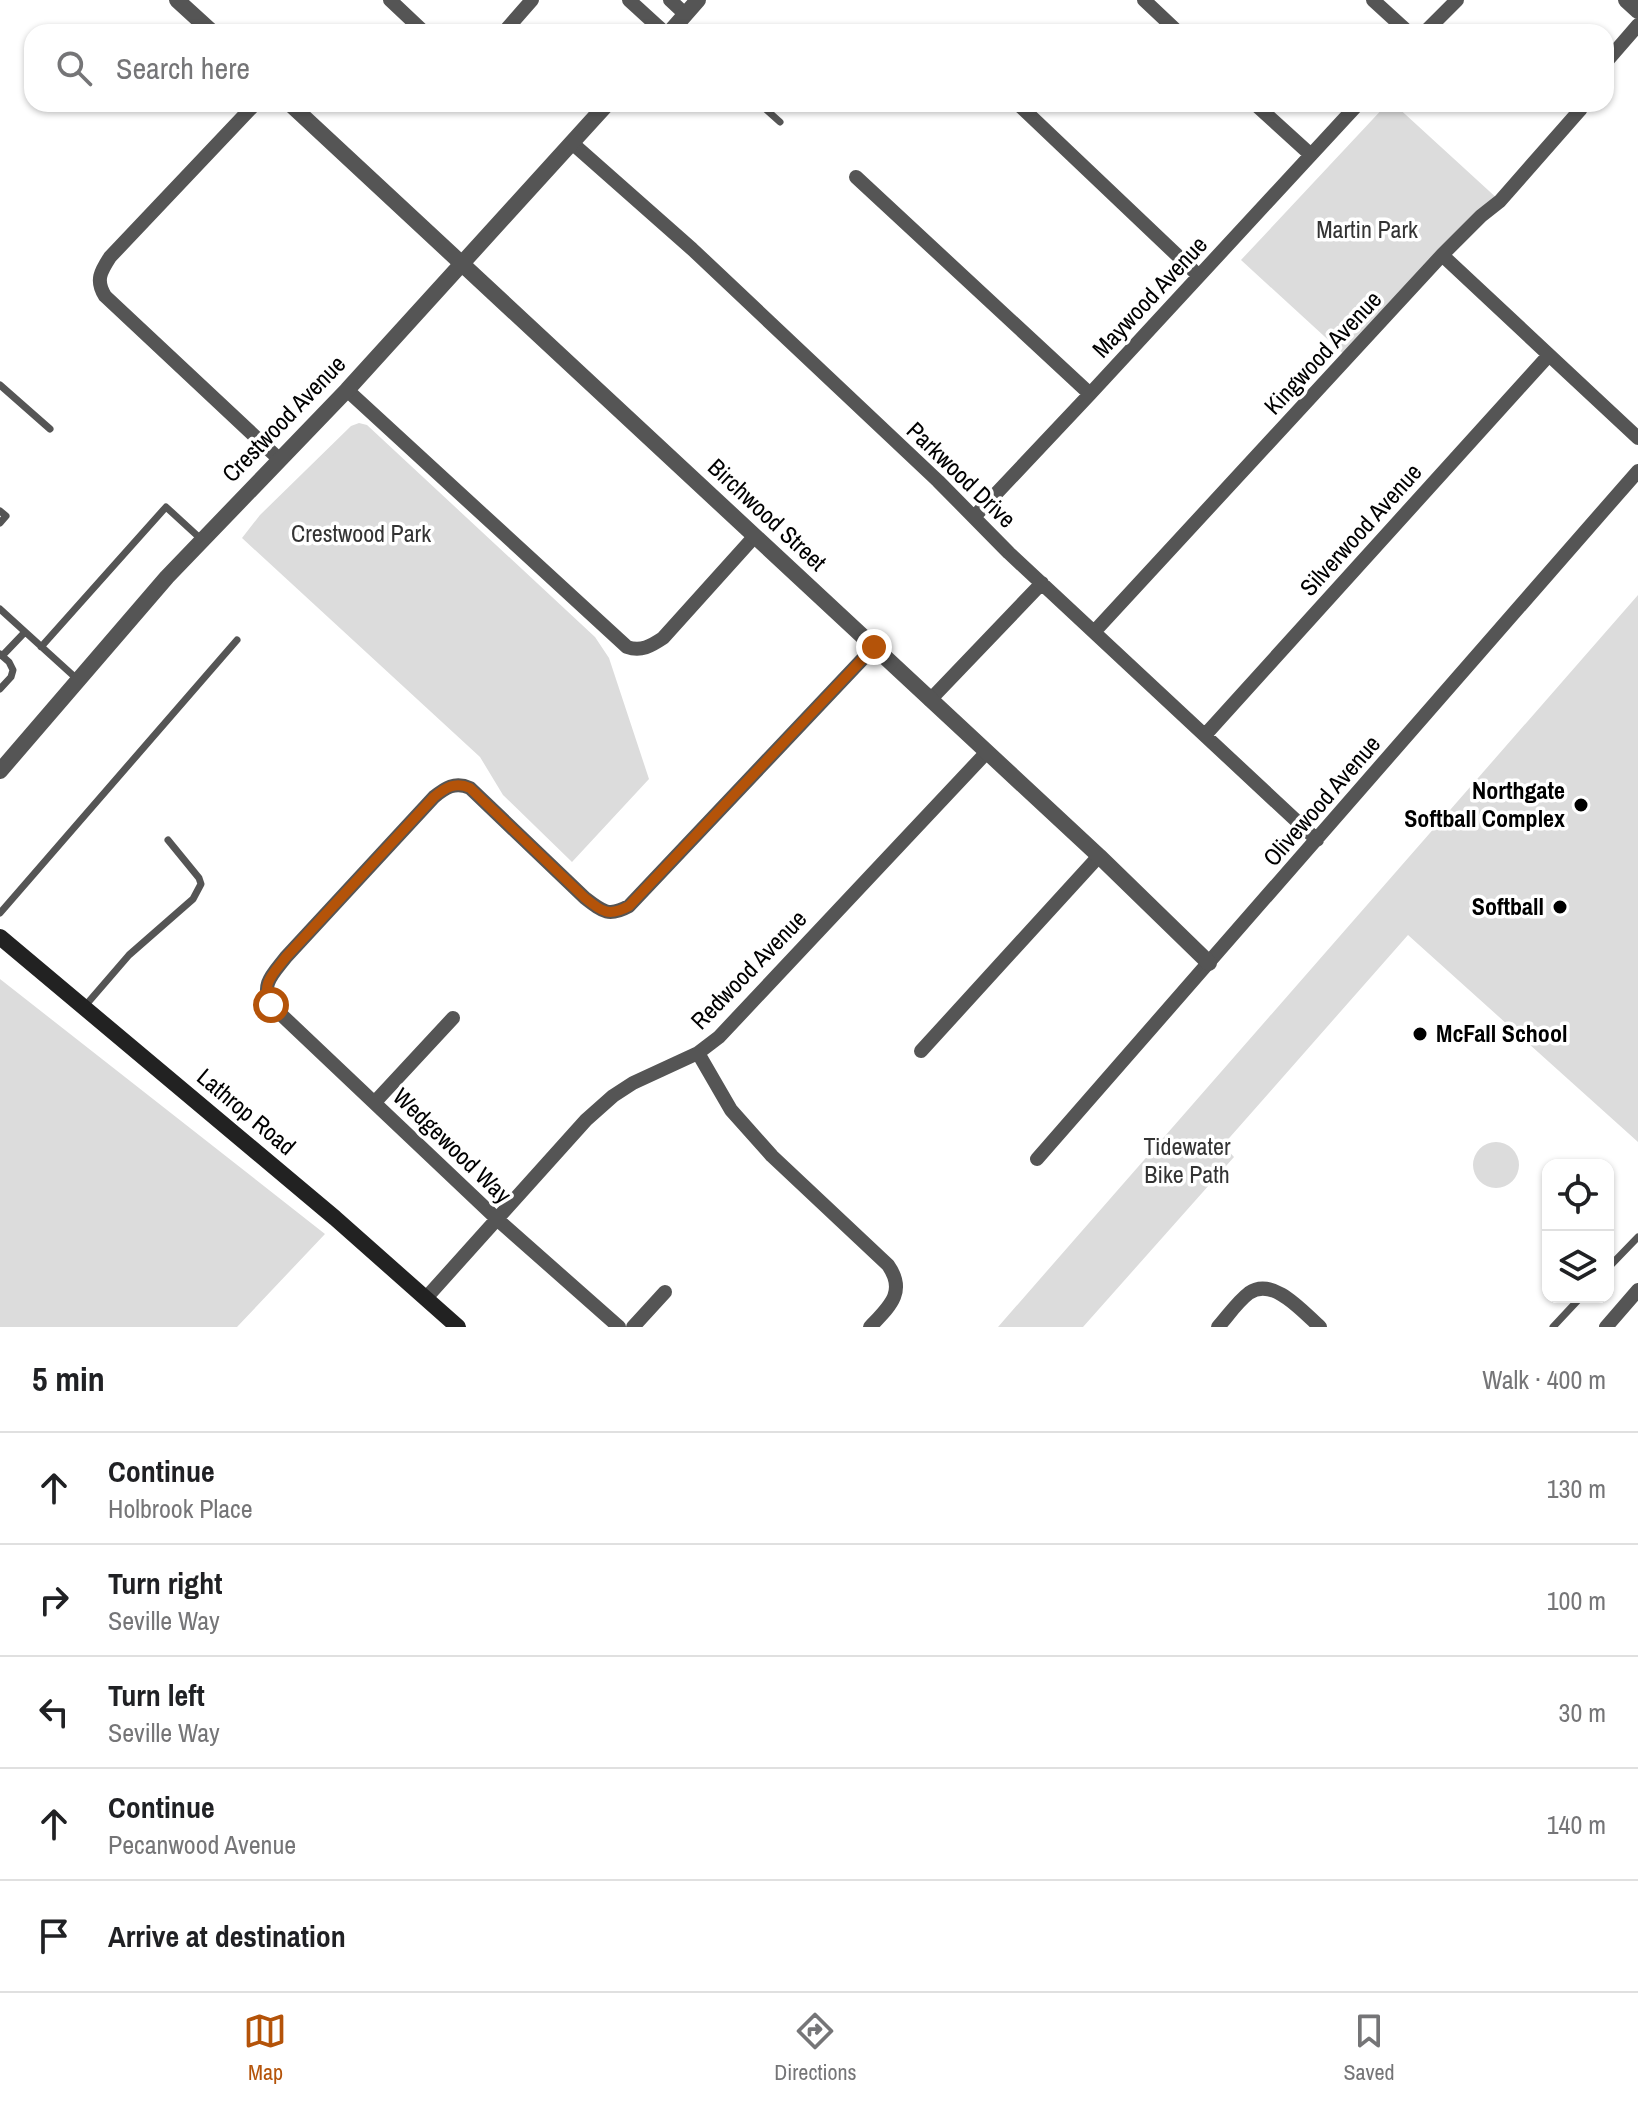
<!DOCTYPE html>
<meta charset="utf-8">
<style>
body{margin:0;font-family:"Archivo Narrow",sans-serif;background:#f2f2f2;color:#202124}
.controls{position:absolute;right:24px;bottom:24px;display:grid;overflow:hidden;border-radius:16px;box-shadow:0 2px 6px #0004}
.controls button{width:72px;height:72px;display:grid;place-items:center;padding:0;border:0;border-bottom:2px solid #e0e0e0;background:#fff;color:#202124;font:40px sans-serif}
.stop{position:absolute;width:24px;height:24px;margin:-18px;border:6px solid #b45309;border-radius:50%;background:#fff}
.stop.end{background:#b45309;border-color:#fff;box-shadow:0 2px 8px #0008}
.list{margin:0;padding:0;list-style:none}
h2{display:flex;justify-content:space-between;align-items:center;height:104px;margin:0;padding:0 32px;font-size:34px}
h2 small{font-size:26px;font-weight:400;color:#757577}
.list li{display:grid;grid-template-columns:52px 1fr auto;gap:24px;align-items:center;box-sizing:border-box;height:112px;padding:0 32px;border-top:2px solid #e0e0e0}
.list b{display:block;font-size:30px;white-space:nowrap}
.list p{margin:0;font-size:26px;white-space:nowrap;color:#757577}
.list em{font-size:26px;font-style:normal;color:#757577}
.icon{flex:none;width:44px;height:44px;fill:none;stroke:currentColor;stroke-width:2;stroke-linecap:round;stroke-linejoin:round}
.map{position:relative;flex:none;width:1638px;height:1327px;overflow:hidden}
.search{position:absolute;background:#fff;box-shadow:0 2px 6px #0004;left:24px;right:24px;top:24px;height:88px;display:flex;align-items:center;gap:20px;box-sizing:border-box;padding:0 28px;border-radius:24px;color:#757577;font-size:30px}
.sheet{height:664px;background:#fff}
nav{display:flex;justify-content:space-around;align-items:center;box-sizing:border-box;height:112px;border-top:2px solid #e0e0e0;background:#fff;font-size:22px;color:#757577}
nav a{display:grid;justify-items:center;gap:4px}
nav .on{color:#b45309}
.map>svg:first-child{display:block}
</style>
<div class="map">
<svg width="1638" height="1327" viewBox="0 0 1638 1327">
<rect width="100%" height="100%" fill="#fff"/>
<path fill="#dcdcdc" d="M1387,104H1394L1500,201L1348,358L1241,260Z
M359,423L367,425L595,637L609,658L649,779L572,862L503,795L480,757L242,538L260,515L351,426Z
M1638,595V1142L1408,935L1223,1145L1234,1157L1083,1327H998Z
M0,979L325,1234L237,1327H0Z
M1473 1165a23 23 0 1 1 46 0a23 23 0 1 1-46 0Z"/>
<g fill="none" stroke-linecap="round" stroke-linejoin="round">
<path stroke="#555" stroke-width="7" d="M760,104L780,122
M0,385L50,429
M0,511L6,516L0,523
M0,609L77,679
M41,647L166,507L202,540
M0,654L9,662L13,670L11,677L0,689
M2,656L25,632
M0,913L237,640
M85,1006L129,955L193,899L201,884L199,878L168,840
M1608,1268L1638,1237
M1553,1327L1581,1297"/>
<path stroke="#555" stroke-width="14" d="M390,0L424,32
M629,0L664,32
M670,0L685,14
M1144,0L1178,32
M1373,0L1408,32
M504,32L532,0
M1425,32L1457,0
M1606,62L1638,25
M255,104L110,257C101,271 95,280 105,296L279,459
M1018,104L1199,276
M1255,104L1311,155
M572,143L692,249L938,481L1009,553L1317,840
M856,177L1090,394
M1442,255L1638,438
M347,390L627,647C641,652 651,646 663,638L754,537
M974,517L1090,394L1358,104
M1094,632L1442,255L1481,216L1500,201L1580,110L1583,104
M930,700L1042,583
M1206,734L1549,355
M921,1051L1099,856
M698,1053L731,1110L772,1156L888,1265C907,1292 889,1307 870,1327
M375,1102L453,1018
M1037,1159L1638,471
M426,1298L586,1120L613,1096L633,1083L698,1053L719,1037L986,753
M619,1327L498,1220L271,1005C260,984 273,974 286,957L434,797C445,788 455,781 470,788L585,898C603,912 609,917 629,906L874,647
M633,1327L665,1292
M1218,1327C1228,1316 1237,1302 1249,1293C1273,1276 1303,1312 1320,1327
M1606,1327L1638,1290"/>
<path stroke="#555" stroke-width="16" d="M177,0L212,32
M1626,0L1638,11
M670,32L698,0
M290,104L1099,856L1209,963
M0,771L167,577L347,390L607,104"/>
<path stroke="#222" stroke-width="16" d="M0,937L335,1218L458,1327"/>
</g>
<g fill="none" stroke-linecap="round" stroke-linejoin="round">
<path stroke="#b45309" stroke-width="10" d="M271,1005C260,984 273,974 286,957L434,797C445,788 455,781 470,788L585,898C602,912 609,917 629,906L874,647"/>
</g>
<g fill="#000" stroke="#fff" stroke-width="3">
<circle cx="1581" cy="805" r="8"/>
<circle cx="1560" cy="907" r="8"/>
<circle cx="1420" cy="1034" r="8"/>
</g>
<g text-anchor="middle" stroke-width="7" stroke-linejoin="round" paint-order="stroke">
<g font-size="24" fill="#333" stroke="#fff">
<text x="1367" y="238">Martin Park</text>
<text x="361" y="542">Crestwood Park</text>
<text x="1187" y="1155">Tidewater<tspan x="1187" dy="28">Bike Path</tspan></text>
</g>
<g font-size="24" fill="#000" stroke="#fff">
<text transform="translate(1150 297) rotate(-47)" y="8">Maywood Avenue</text>
<text transform="translate(1323 353) rotate(-47)" y="8">Kingwood Avenue</text>
<text transform="translate(284 419) rotate(-46)" y="8">Crestwood Avenue</text>
<text transform="translate(961 475) rotate(44)" y="8">Parkwood Drive</text>
<text transform="translate(767 515) rotate(43)" y="8">Birchwood Street</text>
<text transform="translate(1361 530) rotate(-48)" y="8">Silverwood Avenue</text>
<text transform="translate(1322 801) rotate(-49)" y="8">Olivewood Avenue</text>
<text transform="translate(749 970) rotate(-46)" y="8">Redwood Avenue</text>
<text transform="translate(246 1112) rotate(40)" y="8">Lathrop Road</text>
<text transform="translate(452 1146) rotate(44)" y="8">Wedgewood Way</text>
</g>
<g font-size="24" font-weight="bold" fill="#000" stroke="#fff" text-anchor="end">
<text x="1565" y="799">Northgate<tspan x="1565" dy="28">Softball Complex</tspan></text>
<text x="1544" y="915">Softball</text>
<text x="1436" y="1042" text-anchor="start">McFall School</text>
</g>
</g>
</svg>
<div class="controls">
<button><svg class="icon" aria-label="locate" viewBox="0 0 24 24"><circle cx="12" cy="12" r="6"/><path d="M12 2v4M12 18v4M2 12h4M18 12h4"/></svg></button>
<button><svg class="icon" aria-label="layers" viewBox="0 0 24 24"><path d="M12 4l9 5-9 5-9-5zM3 14l9 5 9-5"/></svg></button>
</div>
<div class="stop" style="left:271px;top:1005px"></div>
<div class="stop end" style="left:874px;top:647px"></div>
<div class="search"><svg class="icon" aria-label="search" viewBox="0 0 24 24"><circle cx="10" cy="10" r="6"/><path d="M15 15l6 6"/></svg>Search here</div>
</div>
<section class="sheet">
<h2>5 min<small>Walk · 400 m</small></h2>
<ul class="list">
<li><svg class="icon" aria-label="ahead" viewBox="0 0 24 24"><path d="M12 20V5M6 11l6-6 6 6"/></svg><div><b>Continue</b><p>Holbrook Place</p></div><em>130 m</em></li>
<li><svg class="icon" aria-label="right" viewBox="0 0 24 24"><path d="M7 20v-9h11M14 6l5 5-5 5"/></svg><div><b>Turn right</b><p>Seville Way</p></div><em>100 m</em></li>
<li><svg class="icon" aria-label="left" viewBox="0 0 24 24"><path d="M17 20v-9H6M10 6l-5 5 5 5"/></svg><div><b>Turn left</b><p>Seville Way</p></div><em>30 m</em></li>
<li><svg class="icon" aria-label="ahead" viewBox="0 0 24 24"><path d="M12 20V5M6 11l6-6 6 6"/></svg><div><b>Continue</b><p>Pecanwood Avenue</p></div><em>140 m</em></li>
<li><svg class="icon" aria-label="arrive" viewBox="0 0 24 24"><path d="M6 21V4h12l-3 4 3 4H6"/></svg><div><b>Arrive at destination</b></div></li>
</ul>
</section>
<nav>
<a class="on"><svg class="icon" aria-label="map" viewBox="0 0 24 24"><path d="M3 6l6-2 6 2 6-2v14l-6 2-6-2-6 2zM9 4v14M15 6v14"/></svg>Map</a>
<a><svg class="icon" aria-label="directions" viewBox="0 0 24 24"><path d="M12 3l9 9-9 9-9-9zM9 14v-3h6M13 9l2 2-2 2"/></svg>Directions</a>
<a><svg class="icon" aria-label="saved" viewBox="0 0 24 24"><path d="M7 4h10v16l-5-4-5 4z"/></svg>Saved</a>
</nav>
